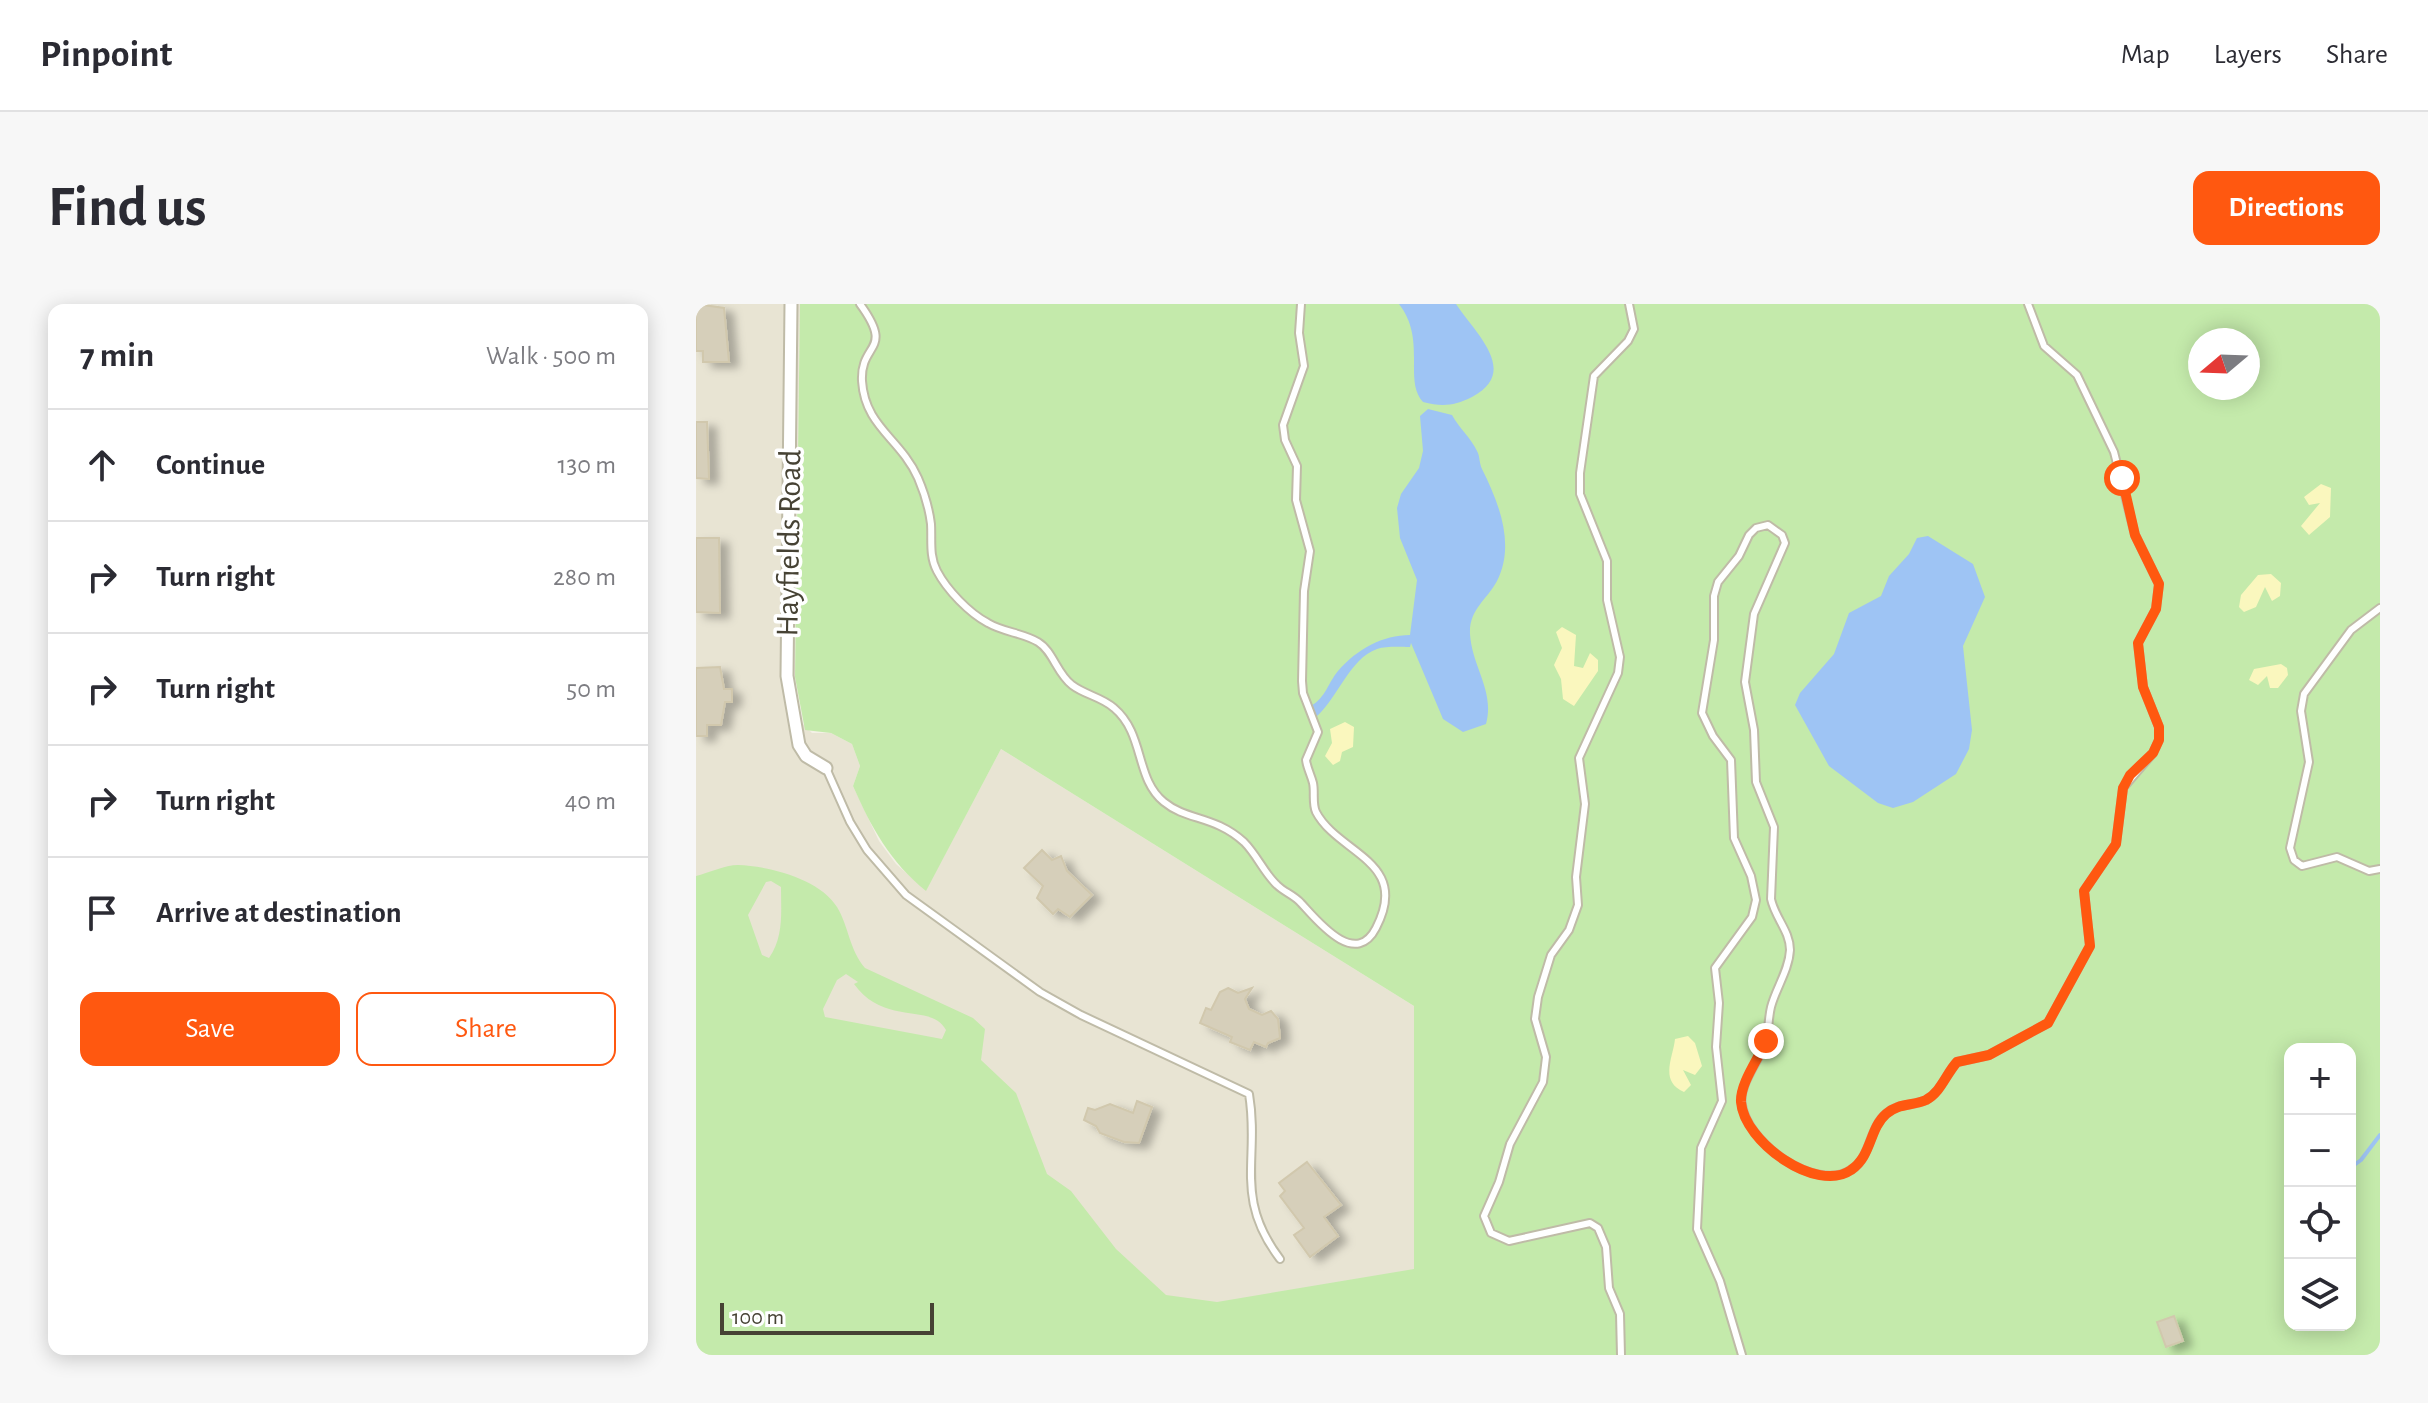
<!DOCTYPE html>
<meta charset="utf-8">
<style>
body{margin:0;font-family:"Alegreya Sans",sans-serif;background:#f7f7f7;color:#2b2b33}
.controls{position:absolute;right:24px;bottom:24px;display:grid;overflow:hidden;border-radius:16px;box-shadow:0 4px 20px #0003}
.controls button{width:72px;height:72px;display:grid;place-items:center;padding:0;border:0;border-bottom:2px solid #e1e1e2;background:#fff;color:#2b2b33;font:40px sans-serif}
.compass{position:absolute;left:1492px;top:24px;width:72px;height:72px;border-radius:50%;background:#fff;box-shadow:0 4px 20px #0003;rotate:251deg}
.scale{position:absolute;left:24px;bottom:20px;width:214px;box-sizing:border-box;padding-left:8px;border:4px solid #464234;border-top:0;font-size:22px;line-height:28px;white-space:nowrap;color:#464234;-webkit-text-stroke:6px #fff;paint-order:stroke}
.stop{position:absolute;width:24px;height:24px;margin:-18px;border:6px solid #ff5810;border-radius:50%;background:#fff}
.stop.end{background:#ff5810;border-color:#fff;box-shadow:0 2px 8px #0008}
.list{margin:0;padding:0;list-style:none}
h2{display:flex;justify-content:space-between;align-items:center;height:104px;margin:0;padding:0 32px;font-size:34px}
h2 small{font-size:26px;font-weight:400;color:#7c7c81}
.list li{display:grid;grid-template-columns:52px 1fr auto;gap:24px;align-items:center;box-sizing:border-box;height:112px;padding:0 32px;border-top:2px solid #e1e1e2}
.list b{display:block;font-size:30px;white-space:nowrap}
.list em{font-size:26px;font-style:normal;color:#7c7c81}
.actions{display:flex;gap:16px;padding:24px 32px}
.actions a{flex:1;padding:18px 0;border:2px solid #ff5810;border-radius:16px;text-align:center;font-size:28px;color:#ff5810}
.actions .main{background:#ff5810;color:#fff}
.icon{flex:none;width:44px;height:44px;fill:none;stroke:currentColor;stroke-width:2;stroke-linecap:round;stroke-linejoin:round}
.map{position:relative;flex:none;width:1684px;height:1051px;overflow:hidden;border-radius:16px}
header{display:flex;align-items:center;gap:48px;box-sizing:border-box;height:112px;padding:0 40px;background:#fff;border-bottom:2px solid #e1e1e2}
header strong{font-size:38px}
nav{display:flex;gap:44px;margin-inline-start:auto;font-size:28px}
.intro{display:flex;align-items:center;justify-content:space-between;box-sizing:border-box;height:192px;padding:0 48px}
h1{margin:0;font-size:56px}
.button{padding:20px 36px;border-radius:16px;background:#ff5810;color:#fff;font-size:28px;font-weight:700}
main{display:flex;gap:48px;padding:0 48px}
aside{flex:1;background:#fff;border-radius:16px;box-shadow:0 4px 20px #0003}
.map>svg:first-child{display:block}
</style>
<header>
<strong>Pinpoint</strong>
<nav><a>Map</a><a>Layers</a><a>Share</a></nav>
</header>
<div class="intro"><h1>Find us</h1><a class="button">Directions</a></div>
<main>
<aside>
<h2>7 min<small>Walk · 500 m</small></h2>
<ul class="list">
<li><svg class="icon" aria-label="ahead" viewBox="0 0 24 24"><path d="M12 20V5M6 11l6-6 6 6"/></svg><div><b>Continue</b></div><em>130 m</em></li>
<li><svg class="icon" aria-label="right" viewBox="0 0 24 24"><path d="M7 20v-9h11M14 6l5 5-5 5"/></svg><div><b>Turn right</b></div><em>280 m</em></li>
<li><svg class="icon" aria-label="right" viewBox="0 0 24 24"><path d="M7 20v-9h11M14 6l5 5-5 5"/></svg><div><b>Turn right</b></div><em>50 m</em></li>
<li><svg class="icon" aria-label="right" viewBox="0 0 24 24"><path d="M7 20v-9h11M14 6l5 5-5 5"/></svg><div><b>Turn right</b></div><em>40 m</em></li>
<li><svg class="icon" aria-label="arrive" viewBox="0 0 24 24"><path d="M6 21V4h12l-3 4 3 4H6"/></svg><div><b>Arrive at destination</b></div></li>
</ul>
<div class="actions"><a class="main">Save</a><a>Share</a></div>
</aside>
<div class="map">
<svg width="1684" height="1051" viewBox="0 0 1684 1051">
<defs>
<filter id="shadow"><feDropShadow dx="9" dy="5" stdDeviation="4" flood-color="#0004"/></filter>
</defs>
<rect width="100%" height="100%" fill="#f3f1e5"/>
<path fill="#e8e4d3" d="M0,0H104L99,373L102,403L106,419L116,429H135L156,440L164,462L157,482L183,537L200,560L230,586L305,445L718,702V972L474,1018L0,691Z"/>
<path fill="#c4eaab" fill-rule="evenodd" d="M104,0H1684V1051H0V572C12,569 29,561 42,561C73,562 124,575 141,603C153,623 153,645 169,664L277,714L289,725L285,756L320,789L351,870L375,887L420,945L470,991L521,998L718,965V702L305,445L230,587C194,558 175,523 157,482L164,462L156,440L135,429L109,426L99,373ZM1504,36H1552V84H1504ZM75,577L85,583C85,608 88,633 73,654L66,651L52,611L70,578ZM150,670L162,678L158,680C189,723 235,698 250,726L246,735L129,713L127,705L141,676ZM1594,745H1654V1021H1594Z"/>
<path fill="#faf7be" d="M1625,180L1635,184L1634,213L1613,231L1605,222L1624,199L1613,201L1608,193Z
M1575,270L1585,279L1584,292L1576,297L1569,283L1560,303L1548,308L1543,303L1545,291L1562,271Z
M866,323L880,331L878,362L887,364L894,349L902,356V367L878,402L867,395L865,375L858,361L866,344L860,328Z
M1585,360L1591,364L1592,371L1582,384H1574L1571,372L1562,381L1553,376L1558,365Z
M649,418L658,423L657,443L646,448L644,457L637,461L629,452L636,439L634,425Z
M992,732L999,739L1006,762L999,771L987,766L995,781L988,788C963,777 977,754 979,735Z"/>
<path fill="#9ec4f4" d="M703,0H760C780,30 824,68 776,93C758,102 746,103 727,98C707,76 731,36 703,0Z
M732,105L756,111C763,124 775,134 781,147C784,152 783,159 786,165C802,197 820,240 801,277C791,296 773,305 774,330C776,363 799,387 790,420L767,428L747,415L715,339L714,343C704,343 690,342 681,345C653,355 642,394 620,413L615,402C630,393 632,379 642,367C661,345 687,331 714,331L721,276L704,234L701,204L705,190L723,164L727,147L724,112Z
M1232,232L1277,260L1289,293L1267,342L1276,426L1273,445L1260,470L1217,498L1197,504L1182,499L1133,462L1099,401L1104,389L1138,350L1153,309L1185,292L1193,272L1213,250L1221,234Z"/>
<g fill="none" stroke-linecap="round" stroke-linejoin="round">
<path stroke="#9ec4f4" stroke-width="4" d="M1654,864L1665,856L1684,831"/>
</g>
<path fill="#d6cfba" stroke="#d1c8ad" stroke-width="2" filter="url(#shadow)" d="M0,0L28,4L33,58H7V47H0Z
M0,118H11L13,175L0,174Z
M0,234H23L24,309L0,308Z
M24,363L28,385H36V398H29L25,421H11V432H0V364Z
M346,546L356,556L365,552L371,567L396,591L374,613L362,605L357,610L341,594L347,582L328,564Z
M532,684L542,689L556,684L549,695L553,705L566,711L575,707L582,715L584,734L572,739L570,743L558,738L554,746L534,738L536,733L504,719L510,704L515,706L524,688Z
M441,797L456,803L443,839L428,838L404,829L400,822L388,816L392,804L399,806L414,800L437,809Z
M611,858L645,901L628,913L642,932L614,953L598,931L608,924L584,892L589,887L583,879Z
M1478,1012L1487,1037L1470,1043L1461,1018Z"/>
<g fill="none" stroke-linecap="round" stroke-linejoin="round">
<g stroke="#bfbba7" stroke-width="10">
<path id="service" d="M164,0C199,48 164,38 166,77C169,123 204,134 222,174C228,188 233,204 235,220C236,236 233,252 241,267C251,286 273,309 292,319C307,328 327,329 342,338C357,347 361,370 376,381C389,391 406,393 418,404C449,430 439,475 468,498C491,517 518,511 548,538C561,551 568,569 581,581C588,588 598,591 605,599C620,615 659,665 680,624C715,557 642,550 620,508C616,499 619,488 617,479C615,471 611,464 610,456L622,428L607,389L606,377L608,287L614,247L600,196L601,162L589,136L587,121L608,62L603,29L605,0
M1684,304L1655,326L1608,390L1605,407L1613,458L1594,544L1598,556L1606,562L1641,553L1673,567L1684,565
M130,464L154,518L171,546L210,591L344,688L385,711L553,790C564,855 537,893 584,955
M925,1051L924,1010L913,984L910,943L902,924L894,919L813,937L795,929L788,912L803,878L814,840L847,778L850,753L839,715L842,693L855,651L873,626L882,601L880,573L889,500L883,454L922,369L924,353L911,296V257L884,190V169L898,72L932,37L938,25L933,0
M1046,1051L1024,977L1001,925L1005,844L1026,797L1020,743L1023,699L1019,664L1056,613L1060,596L1055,572L1038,534L1035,456L1017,432L1006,409L1018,336V292L1022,278L1043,252L1053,231L1060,224L1072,221L1086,231L1089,239L1058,310L1049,378L1058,426L1060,478L1078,523L1075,595C1079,614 1094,627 1094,646C1093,666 1080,684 1075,703C1072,715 1073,728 1069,739C1063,758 1042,781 1046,801C1052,839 1115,885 1151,868C1176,857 1171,825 1191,809C1202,799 1218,802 1230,796C1245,788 1250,770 1261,758L1293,751L1352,719L1394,642L1388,587L1420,540L1427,484L1457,449L1463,436V423L1447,383L1442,339L1460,305L1463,280L1439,231L1418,148L1381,71L1348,42L1332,0"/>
</g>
<g stroke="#bfbba7" stroke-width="15">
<path id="minor" d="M95,0L91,372L103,441L110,452L130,464"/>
</g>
<use href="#service" stroke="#fff" stroke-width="6"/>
<use href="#minor" stroke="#fff" stroke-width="11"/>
</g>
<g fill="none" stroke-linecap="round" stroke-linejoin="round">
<path stroke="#ff5810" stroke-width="10" d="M1070,737C1063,754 1044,779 1045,798C1048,838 1121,890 1155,866C1176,852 1173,825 1190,810C1202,799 1217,802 1230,796C1245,788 1250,770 1261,758L1293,751L1352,719L1394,642L1388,587L1420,540L1427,484L1434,471L1457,449L1463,436V423L1447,383L1442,339L1460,305L1463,280L1439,231L1426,174"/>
</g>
<g text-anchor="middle" stroke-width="7" stroke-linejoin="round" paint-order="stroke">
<g font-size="32" fill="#464234" stroke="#fff">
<text transform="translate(92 239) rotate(-89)" y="11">Hayfields Road</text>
</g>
</g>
</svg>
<div class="controls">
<button>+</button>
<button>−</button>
<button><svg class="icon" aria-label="locate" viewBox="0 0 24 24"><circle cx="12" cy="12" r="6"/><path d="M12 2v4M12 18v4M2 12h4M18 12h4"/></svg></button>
<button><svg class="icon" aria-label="layers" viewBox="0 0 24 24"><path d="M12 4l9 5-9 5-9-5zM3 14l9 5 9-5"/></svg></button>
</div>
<svg class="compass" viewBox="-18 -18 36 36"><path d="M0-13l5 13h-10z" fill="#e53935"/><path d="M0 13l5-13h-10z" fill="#7c7c81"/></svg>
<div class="scale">100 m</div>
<div class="stop" style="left:1426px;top:174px"></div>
<div class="stop end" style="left:1070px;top:737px"></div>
</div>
</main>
